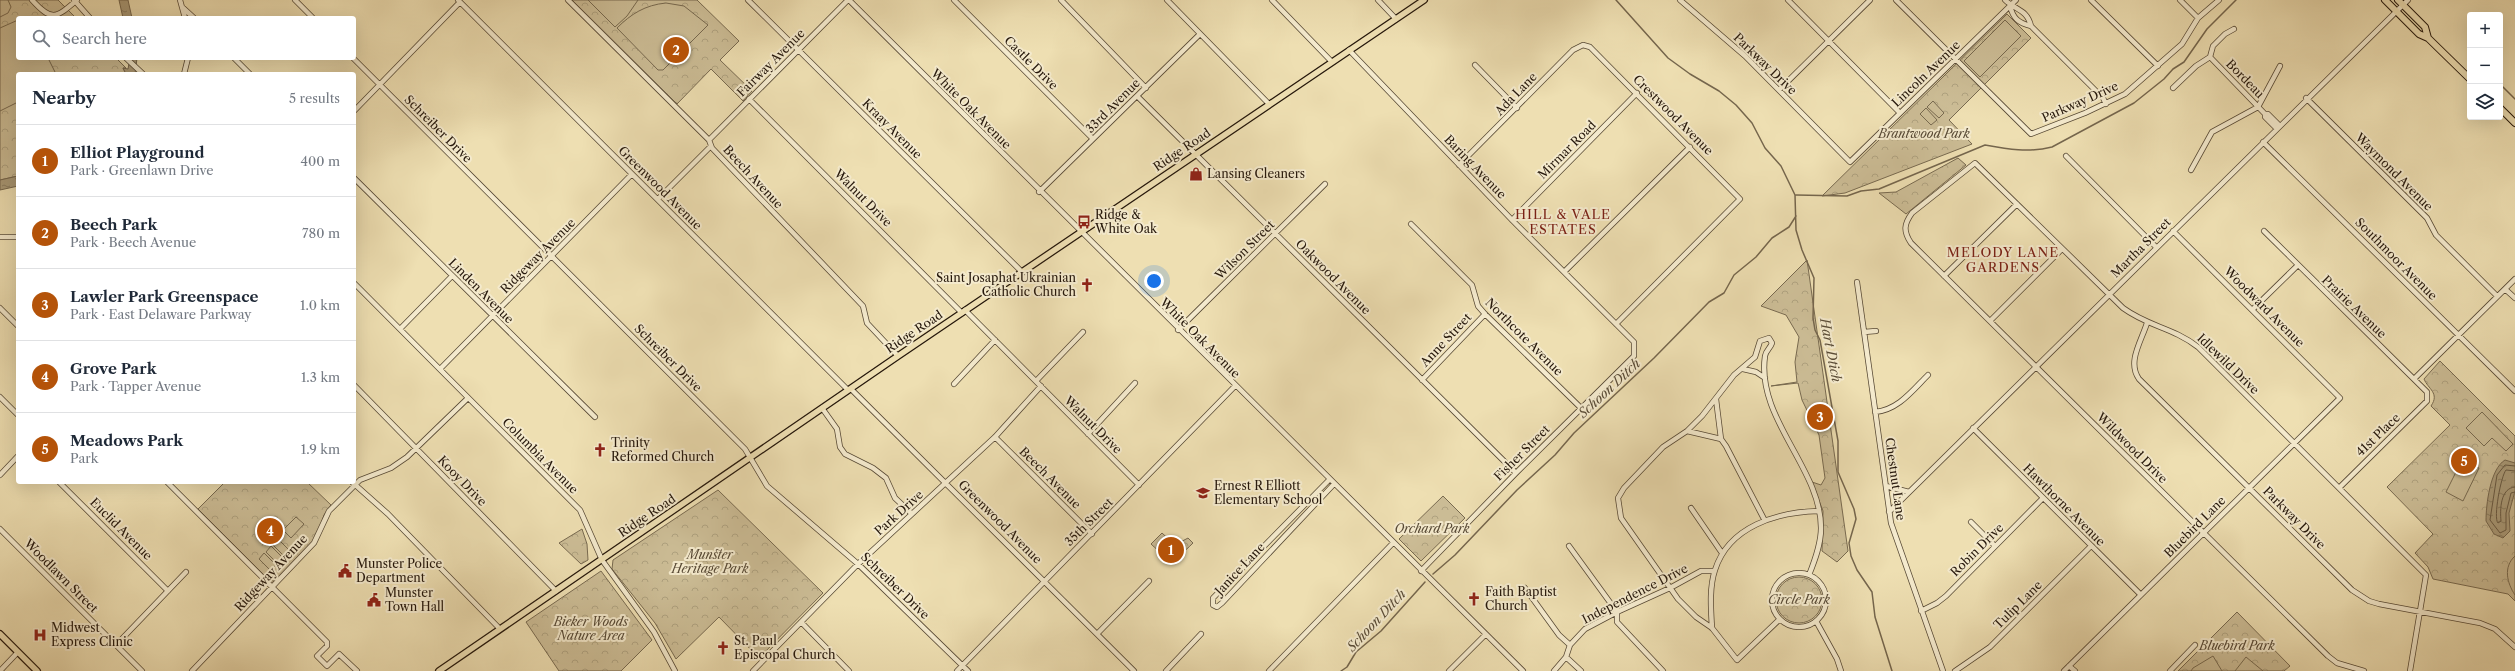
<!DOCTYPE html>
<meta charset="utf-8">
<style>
body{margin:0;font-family:"Libre Caslon Text",serif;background:#f6f6f7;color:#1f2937}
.controls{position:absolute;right:12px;top:12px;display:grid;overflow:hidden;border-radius:4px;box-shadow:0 4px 16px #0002}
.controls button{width:36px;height:36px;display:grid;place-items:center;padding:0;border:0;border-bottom:1px solid #e0e1e3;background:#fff;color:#1f2937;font:20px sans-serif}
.you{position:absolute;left:1154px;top:281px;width:14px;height:14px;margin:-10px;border:3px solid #fff;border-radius:50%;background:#1a73e8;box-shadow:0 0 0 6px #1a73e833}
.badge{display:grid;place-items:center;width:26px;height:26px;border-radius:50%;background:#b45309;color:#fff;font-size:13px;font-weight:700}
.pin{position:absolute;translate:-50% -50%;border:2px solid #fff;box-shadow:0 1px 4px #0006}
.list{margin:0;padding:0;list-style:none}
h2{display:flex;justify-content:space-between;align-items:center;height:52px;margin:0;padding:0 16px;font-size:17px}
h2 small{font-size:13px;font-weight:400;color:#747a83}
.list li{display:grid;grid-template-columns:26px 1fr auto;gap:12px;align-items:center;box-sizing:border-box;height:72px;padding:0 16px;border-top:1px solid #e0e1e3}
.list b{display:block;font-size:15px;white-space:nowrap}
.list p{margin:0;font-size:13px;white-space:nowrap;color:#747a83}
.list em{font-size:13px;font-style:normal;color:#747a83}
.icon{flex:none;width:22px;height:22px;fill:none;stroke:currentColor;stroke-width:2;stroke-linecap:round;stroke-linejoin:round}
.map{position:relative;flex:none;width:2515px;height:671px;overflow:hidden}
.search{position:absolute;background:#fff;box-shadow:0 4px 16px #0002;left:16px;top:16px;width:340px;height:44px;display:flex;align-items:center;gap:10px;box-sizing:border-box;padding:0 14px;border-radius:4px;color:#747a83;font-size:15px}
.panel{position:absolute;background:#fff;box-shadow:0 4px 16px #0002;left:16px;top:72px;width:340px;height:412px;border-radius:4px}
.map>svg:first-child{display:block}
</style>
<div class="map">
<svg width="2515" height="671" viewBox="0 0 2515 671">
<defs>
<pattern id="forest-crowns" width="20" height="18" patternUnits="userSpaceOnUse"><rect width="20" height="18" fill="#ccbd96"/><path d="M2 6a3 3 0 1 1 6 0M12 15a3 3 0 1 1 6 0" fill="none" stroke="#afa280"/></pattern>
<pattern id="water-ripples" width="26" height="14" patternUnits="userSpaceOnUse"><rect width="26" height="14" fill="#aa9b79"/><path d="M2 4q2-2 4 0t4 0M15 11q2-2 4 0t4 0" fill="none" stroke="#8a7d61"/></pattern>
</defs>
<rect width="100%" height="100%" fill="#eedfb2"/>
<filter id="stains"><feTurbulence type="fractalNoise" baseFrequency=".005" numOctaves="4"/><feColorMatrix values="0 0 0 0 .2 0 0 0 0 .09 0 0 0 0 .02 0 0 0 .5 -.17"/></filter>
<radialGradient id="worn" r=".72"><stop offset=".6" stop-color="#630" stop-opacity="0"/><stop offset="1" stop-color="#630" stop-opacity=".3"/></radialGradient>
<path fill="url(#forest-crowns)" stroke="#786a50" d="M0,0H58L76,18H18V58H116L126,68H123L126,74H18V176L0,180Z
M572,0H697L739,41L720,60L752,91L743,101L711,69L677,104Z
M2007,14L2031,38L1949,120L1972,144L1845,193L1822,196Z
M1958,158L1966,165L1906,214L1879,193L1896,192Z
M1807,260L1848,551L1837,562L1822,551L1823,511L1812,482L1821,485L1825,478L1819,435L1802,400L1798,383L1771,386L1797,382L1795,362L1799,337L1786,315L1761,306Z
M2440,361L2515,436V601L2508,594L2433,579L2428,567L2415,553L2433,534L2387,487L2450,425L2431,406C2440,393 2428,389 2424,379Z
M225,482H307L331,505L324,515L317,537L275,581H270L198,509Z
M718,490L823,593L759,658L719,617L676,659L655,623L612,569L613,560Z
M1443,496L1465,518L1421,561L1399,539Z
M582,529L587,544L588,560L581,564L559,543Z
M1162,533L1175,545L1188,538L1193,543C1175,561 1170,562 1151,544Z
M601,571L652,640L621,671H559L526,622Z
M1776 600a23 23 0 1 1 46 0a23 23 0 1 1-46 0Z
M2237,612L2290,666L2284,671H2178Z"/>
<path fill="#ccbd96" stroke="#786a50" d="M0,0H8L11,7L8,13L0,17Z
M588,0H638L627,16L615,27Z
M666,3L684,6L708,25L663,70H658L617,28C631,14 645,5 666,3Z
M18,20V58H48L56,74H18V102L0,111V28Z
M2005,20L2021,36L1980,77L1964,61Z
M1933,101L1944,113L1939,118L1927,107Z
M1926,108L1937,120L1931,125L1920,114Z
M2482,412L2513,444L2506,451L2492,438L2484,446L2466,428Z
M2462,460L2479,468L2463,501L2446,492Z
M296,517L304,524L291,538L283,530Z
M278,539L290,551L284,556L273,545Z
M271,546L283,558L277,563L266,552Z
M264,553L276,565L270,570L259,559Z
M2515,556V595C2507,583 2503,567 2515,556Z
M2213,656L2222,671H2191L2193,668Z
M2246,657L2263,671H2235Z"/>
<path fill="url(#water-ripples)" stroke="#75664d" d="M119,0H128L132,18H123Z
M130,58H137L135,74H126L123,68L128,69Z
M18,176V186L0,190V180Z
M2505,460L2515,463V491L2509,513L2510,531L2503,538L2494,534L2486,521C2486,505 2490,469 2505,460Z"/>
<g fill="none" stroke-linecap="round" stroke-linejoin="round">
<path stroke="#685942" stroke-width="1" d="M2515,466L2505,465L2497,475L2490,520L2500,533L2506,530V513L2511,493L2515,492
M2515,471L2506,470C2501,476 2493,518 2498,523L2501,521C2500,510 2500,488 2515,487"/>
<path stroke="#75664d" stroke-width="1.5" d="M1616,0L1668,58L1690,74L1719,91L1736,105L1752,123L1765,148L1781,166L1795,195L1796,230L1802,250L1814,278L1813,318L1815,330L1820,340L1838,441V472L1854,509L1856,519L1849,543L1851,556L1857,570L1872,592L1875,617L1892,671
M2503,87L2515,99
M1796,195L1847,196L1861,191L1879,189L1985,145C2007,149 2029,153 2052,147L2134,103L2164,79L2173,69L2184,62L2207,29L2236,0
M1433,574L1455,555L1517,490L1555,455L1574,433L1654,358L1709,302L1724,293L1734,275L1756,257L1772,238L1789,227L1796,216
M1341,671L1347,667L1356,652L1381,631L1425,582"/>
<g stroke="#574935" stroke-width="6">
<path id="minor" d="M32,0C52,22 56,18 77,0
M74,0L90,18
M180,0L185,18
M295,0L313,18
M458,0L848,390
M568,0L709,140L712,148L863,306L867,323L898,356
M748,0L1022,272
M849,0L1523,671
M954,0L1093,139
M1061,0L1146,88
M1167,0L1269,104
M1272,0L1332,62
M1378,0L1396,19
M1680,0L1745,56L1850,162L2016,0
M1788,0L1900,113
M1896,0L2031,134L2085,113L2125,94L2182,44L2198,18L2219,0
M2005,0C2015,10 2027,9 2031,26L2103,98L2106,104
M2091,0L2158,66
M2180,0L2198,18
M2010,6C2013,18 2018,23 2031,26
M182,7L194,18
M1349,50L1512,220L1634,342V356L1516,473L1421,571
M2210,57L2265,114H2268L2279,125
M126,58L143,74
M234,58L250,74
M353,58L745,449L767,486L858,564L968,671
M1475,65L1517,108
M184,74L188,58
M2173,88L2196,66L2210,57L2213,46L2225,34L2234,29
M1779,90L1870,0
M1137,96L1516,473
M2306,98L2427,218L2436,235L2497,296
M749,99L962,313
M354,111L460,2
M2265,114V117L2276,128
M709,140L848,0
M2263,142L2515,391
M2066,156L2156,247
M1459,165L1573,50L1583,45L1590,47L1740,199L1616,324
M2191,170L2212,132L2258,107L2280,66
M354,178L595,417
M1039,192L1200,34
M658,199L711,146
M1512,220L1637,93
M1411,224L1472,285L1478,306L1485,314L1581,408
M2264,231L2427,392V401L2340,487
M0,237H18
M1564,272L1690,147
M1944,276L2017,204
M1857,282L1891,523L1943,671
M354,283L580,510L602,560L654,632L675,671
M2505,289L2515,298
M0,308L18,326
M965,310L1139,485
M2252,310L2298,265
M1990,321L2062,249
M2147,323C2141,342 2127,362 2139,379L2352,590L2369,601L2379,604L2480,623L2495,629L2515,647
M400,329L452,276
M1178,330L1325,184
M1864,332L1876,331
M440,369L632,174
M1743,369L1756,372L1765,378
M2414,379L2515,279
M1422,380L1485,314
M1036,381L1083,332
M954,384L995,340
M354,385L556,591
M851,389L1134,671
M0,397L18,415
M1716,399L1721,439
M822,408L837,429L840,447L845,454L873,468L886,478L895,498L912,514
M1875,412C1898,410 1912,391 1928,375
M1973,428L2141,595
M1687,431L1721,439L1726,446L1764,519
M1088,434L1135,383
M995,437L1092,534
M0,475L18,456
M1329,480L1213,598V605L1217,607L1222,603L1334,484
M59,482L168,591
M167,482L327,642V646L317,656L327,666L339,654L357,671
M352,482L388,514L500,629
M1886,486L1909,492
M1691,508L1722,553
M1889,512L2408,0
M1971,522L1995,546
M0,529L142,671
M1569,546L1617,612V622L1663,671
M1772 600a27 27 0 1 1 54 0a27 27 0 1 1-54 0Z
M1525,588L1559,635L1570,645L1566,657L1581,671
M1921,611L1937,603L1946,596L2043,498
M1780,619L1737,660L1712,628L1696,617L1678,599L1621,518L1618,498L1624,488L1663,447L1687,431L1702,416L1734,375L1755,357L1760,341L1769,338L1772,343C1770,349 1766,350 1765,356C1756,419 1821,468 1821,528C1821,544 1815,560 1809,575
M1816,621L1837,659L1841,671
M801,622L849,671
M1712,628C1711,610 1709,588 1715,570C1729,526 1777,512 1819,511
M1097,634L1149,581
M116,645L186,572
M1570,645L1585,629L1617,612L1670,588L1701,571H1714
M2069,666L2075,671
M0,671L18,652
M192,671L314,543L329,511L360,480L391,468L407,457L468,398
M753,671L858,564L995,437L1041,386
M957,671L1235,386
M1166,671L1201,634
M1269,671L1393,543
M1449,671L1485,635
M1554,671L1566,657
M1955,671L1990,647L2091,546
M2064,671L2340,398L2173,231
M2170,671L2195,645
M2364,671L2337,663L2328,656L1911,243C1903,231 1904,224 1912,213L1975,163L2123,308C2149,327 2172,327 2198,347L2426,575L2410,671"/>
</g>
<g stroke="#25170b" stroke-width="8">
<path id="major" d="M0,634L37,671
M439,671L898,356L1424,0"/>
</g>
<g stroke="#25170b" stroke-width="8">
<path id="highway" d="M2385,0L2419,34L2428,38L2470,79
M2398,0L2425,27L2428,38
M2500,108L2515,123"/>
</g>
<use href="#minor" stroke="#f4eacd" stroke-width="4.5"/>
<use href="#major" stroke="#eedfb2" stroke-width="5.5"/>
<use href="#highway" stroke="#eedfb2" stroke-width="6"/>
</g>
<defs>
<g id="shop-bare" transform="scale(1.08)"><path d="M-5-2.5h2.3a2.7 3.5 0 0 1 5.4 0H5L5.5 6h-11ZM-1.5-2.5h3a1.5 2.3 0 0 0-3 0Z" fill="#8f2418" stroke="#f4eacd" stroke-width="2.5" paint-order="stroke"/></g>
<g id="bus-bare" transform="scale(1.08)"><path d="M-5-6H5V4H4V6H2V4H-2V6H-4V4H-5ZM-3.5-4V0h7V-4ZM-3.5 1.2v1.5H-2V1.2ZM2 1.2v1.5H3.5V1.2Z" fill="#8f2418" stroke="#f4eacd" stroke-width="2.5" paint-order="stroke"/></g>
<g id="church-bare" transform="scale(1.08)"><path d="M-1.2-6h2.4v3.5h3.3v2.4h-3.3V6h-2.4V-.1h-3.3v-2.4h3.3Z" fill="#8f2418" stroke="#f4eacd" stroke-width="2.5" paint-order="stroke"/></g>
<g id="school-bare" transform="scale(1.08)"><path d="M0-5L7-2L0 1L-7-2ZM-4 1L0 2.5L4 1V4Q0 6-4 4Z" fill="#8f2418" stroke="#f4eacd" stroke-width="2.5" paint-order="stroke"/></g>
<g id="civic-bare" transform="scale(1.08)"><path d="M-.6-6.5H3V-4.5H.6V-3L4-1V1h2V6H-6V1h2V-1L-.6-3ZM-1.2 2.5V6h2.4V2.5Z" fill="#8f2418" stroke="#f4eacd" stroke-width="2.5" paint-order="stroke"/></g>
<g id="hospital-bare" transform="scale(1.08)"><path d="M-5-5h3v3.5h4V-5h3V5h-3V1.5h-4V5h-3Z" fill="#8f2418" stroke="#f4eacd" stroke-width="2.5" paint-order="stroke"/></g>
</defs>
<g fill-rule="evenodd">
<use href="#shop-bare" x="1196" y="174"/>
<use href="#bus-bare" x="1084" y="222"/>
<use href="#church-bare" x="1087" y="285"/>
<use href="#church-bare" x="600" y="450"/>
<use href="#school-bare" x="1203" y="493"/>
<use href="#civic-bare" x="345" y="571"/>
<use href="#church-bare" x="1474" y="599"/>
<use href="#civic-bare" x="374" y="600"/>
<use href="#hospital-bare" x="40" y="635"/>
<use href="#church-bare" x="723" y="648"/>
</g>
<g text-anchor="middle" stroke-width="4" stroke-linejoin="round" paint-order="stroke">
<g font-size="12" fill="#25170b" stroke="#f4eacd">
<text transform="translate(771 63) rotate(-45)" y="4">Fairway Avenue</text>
<text transform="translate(1031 63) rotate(45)" y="4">Castle Drive</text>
<text transform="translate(1765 64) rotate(44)" y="4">Parkway Drive</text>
<text transform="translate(1926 74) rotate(-44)" y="4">Lincoln Avenue</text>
<text transform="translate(2245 79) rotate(46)" y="4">Bordeau</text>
<text transform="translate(1516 94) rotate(-46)" y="4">Ada Lane</text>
<text transform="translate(2080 102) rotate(-24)" y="4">Parkway Drive</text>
<text transform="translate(1113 106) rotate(-45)" y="4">33rd Avenue</text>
<text transform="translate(971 109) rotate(45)" y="4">White Oak Avenue</text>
<text transform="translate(1673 115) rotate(45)" y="4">Crestwood Avenue</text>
<text transform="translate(438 129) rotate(45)" y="4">Schreiber Drive</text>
<text transform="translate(892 129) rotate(45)" y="4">Kraay Avenue</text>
<text transform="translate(1182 150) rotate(-34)" y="4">Ridge Road</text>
<text transform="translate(1567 150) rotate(-45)" y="4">Mirmar Road</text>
<text transform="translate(1475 167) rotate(46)" y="4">Baring Avenue</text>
<text transform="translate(2394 172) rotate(45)" y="4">Waymond Avenue</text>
<text transform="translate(753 177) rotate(47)" y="4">Beech Avenue</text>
<text transform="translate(660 188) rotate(45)" y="4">Greenwood Avenue</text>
<text transform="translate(863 198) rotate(45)" y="4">Walnut Drive</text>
<text transform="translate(2141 248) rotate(-45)" y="4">Martha Street</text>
<text transform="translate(1245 250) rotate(-45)" y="4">Wilson Street</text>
<text transform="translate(538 256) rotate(-45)" y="4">Ridgeway Avenue</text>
<text transform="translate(2396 259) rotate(45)" y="4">Southmoor Avenue</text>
<text transform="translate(1333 277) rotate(45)" y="4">Oakwood Avenue</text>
<text transform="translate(481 291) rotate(45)" y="4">Linden Avenue</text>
<text transform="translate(2264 307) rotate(45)" y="4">Woodward Avenue</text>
<text transform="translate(2354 307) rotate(44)" y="4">Prairie Avenue</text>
<text transform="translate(914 332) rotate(-34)" y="4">Ridge Road</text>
<text transform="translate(1524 337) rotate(45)" y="4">Northcote Avenue</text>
<text transform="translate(1200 338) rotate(45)" y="4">White Oak Avenue</text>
<text transform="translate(1446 340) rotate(-47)" y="4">Anne Street</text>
<text transform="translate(668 358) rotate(45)" y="4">Schreiber Drive</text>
<text transform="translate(2228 364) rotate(44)" y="4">Idlewild Drive</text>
<text transform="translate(1093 425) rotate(45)" y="4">Walnut Drive</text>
<text transform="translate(2378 435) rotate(-44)" y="4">41st Place</text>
<text transform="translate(2132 448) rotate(45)" y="4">Wildwood Drive</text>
<text transform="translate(1522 453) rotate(-45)" y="4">Fisher Street</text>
<text transform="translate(540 456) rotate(45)" y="4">Columbia Avenue</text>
<text transform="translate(1050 478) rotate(45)" y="4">Beech Avenue</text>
<text transform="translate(1895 479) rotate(82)" y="4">Chestnut Lane</text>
<text transform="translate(462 481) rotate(46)" y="4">Kooy Drive</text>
<text transform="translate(2064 505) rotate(45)" y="4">Hawthorne Avenue</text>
<text transform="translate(899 513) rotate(-42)" y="4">Park Drive</text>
<text transform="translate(647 516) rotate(-34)" y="4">Ridge Road</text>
<text transform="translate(2294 518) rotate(45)" y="4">Parkway Drive</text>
<text transform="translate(1000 522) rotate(45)" y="4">Greenwood Avenue</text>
<text transform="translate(1089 522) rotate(-45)" y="4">35th Street</text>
<text transform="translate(2195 527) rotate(-45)" y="4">Bluebird Lane</text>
<text transform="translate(121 529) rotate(45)" y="4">Euclid Avenue</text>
<text transform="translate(1977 550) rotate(-45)" y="4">Robin Drive</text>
<text transform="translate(1240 569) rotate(-47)" y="4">Janice Lane</text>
<text transform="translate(271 573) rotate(-47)" y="4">Ridgeway Avenue</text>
<text transform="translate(61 576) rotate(45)" y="4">Woodlawn Street</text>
<text transform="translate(895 586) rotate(44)" y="4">Schreiber Drive</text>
<text transform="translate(1635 594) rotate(-27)" y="4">Independence Drive</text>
<text transform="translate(2018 605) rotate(-45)" y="4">Tulip Lane</text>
</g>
<g font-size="12" font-style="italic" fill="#574935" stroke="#f4eacd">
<text x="1924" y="138">Brantwood Park</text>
<text x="1432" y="533">Orchard Park</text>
<text x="710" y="559">Munster<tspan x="710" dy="14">Heritage Park</tspan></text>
<text x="1799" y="604">Circle Park</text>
<text x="591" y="626">Bieker Woods<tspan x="591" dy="14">Nature Area</tspan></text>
<text x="2237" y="650">Bluebird Park</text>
</g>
<g font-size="12" fill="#25170b" stroke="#f4eacd" text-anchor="start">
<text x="1207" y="178">Lansing Cleaners</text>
<text x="1095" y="219">Ridge &amp;<tspan x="1095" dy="14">White Oak</tspan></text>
<text x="1076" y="282" text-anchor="end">Saint Josaphat Ukrainian<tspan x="1076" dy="14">Catholic Church</tspan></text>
<text x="611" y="447">Trinity<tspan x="611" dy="14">Reformed Church</tspan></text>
<text x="1214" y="490">Ernest R Elliott<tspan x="1214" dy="14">Elementary School</tspan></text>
<text x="356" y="568">Munster Police<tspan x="356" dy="14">Department</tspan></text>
<text x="1485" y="596">Faith Baptist<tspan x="1485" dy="14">Church</tspan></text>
<text x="385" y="597">Munster<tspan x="385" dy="14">Town Hall</tspan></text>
<text x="51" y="632">Midwest<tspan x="51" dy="14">Express Clinic</tspan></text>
<text x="734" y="645">St. Paul<tspan x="734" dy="14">Episcopal Church</tspan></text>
</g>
<g font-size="13" letter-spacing="1" fill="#7a1f14" stroke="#f4eacd">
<text x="1563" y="219">HILL &amp; VALE<tspan x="1563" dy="15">ESTATES</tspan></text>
<text x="2003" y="257">MELODY LANE<tspan x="2003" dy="15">GARDENS</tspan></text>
</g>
<g font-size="13" font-style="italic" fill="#5a4c37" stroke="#f4eacd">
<text transform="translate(1831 350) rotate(79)" y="5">Hart Dtich</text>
<text transform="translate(1609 388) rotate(-43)" y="5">Schoon Ditch</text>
<text transform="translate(1376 620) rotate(-47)" y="5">Schoon Ditch</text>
</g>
</g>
<rect width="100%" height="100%" filter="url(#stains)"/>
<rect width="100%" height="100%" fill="url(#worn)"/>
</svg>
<div class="controls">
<button>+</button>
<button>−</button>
<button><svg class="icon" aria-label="layers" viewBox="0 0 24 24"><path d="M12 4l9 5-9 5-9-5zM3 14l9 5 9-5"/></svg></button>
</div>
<div class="you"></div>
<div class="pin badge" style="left:1171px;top:550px">1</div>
<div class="pin badge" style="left:676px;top:50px">2</div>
<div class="pin badge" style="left:1820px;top:417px">3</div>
<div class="pin badge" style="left:270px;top:531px">4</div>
<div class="pin badge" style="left:2464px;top:461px">5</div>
<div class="search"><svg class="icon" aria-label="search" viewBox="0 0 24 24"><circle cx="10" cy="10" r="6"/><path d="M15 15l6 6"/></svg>Search here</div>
<section class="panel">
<h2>Nearby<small>5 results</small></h2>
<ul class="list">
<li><span class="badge">1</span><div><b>Elliot Playground</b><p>Park · Greenlawn Drive</p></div><em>400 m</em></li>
<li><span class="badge">2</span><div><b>Beech Park</b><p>Park · Beech Avenue</p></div><em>780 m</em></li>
<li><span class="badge">3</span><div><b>Lawler Park Greenspace</b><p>Park · East Delaware Parkway</p></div><em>1.0 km</em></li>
<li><span class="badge">4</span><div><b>Grove Park</b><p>Park · Tapper Avenue</p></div><em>1.3 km</em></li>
<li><span class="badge">5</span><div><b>Meadows Park</b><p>Park</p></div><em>1.9 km</em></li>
</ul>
</section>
</div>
